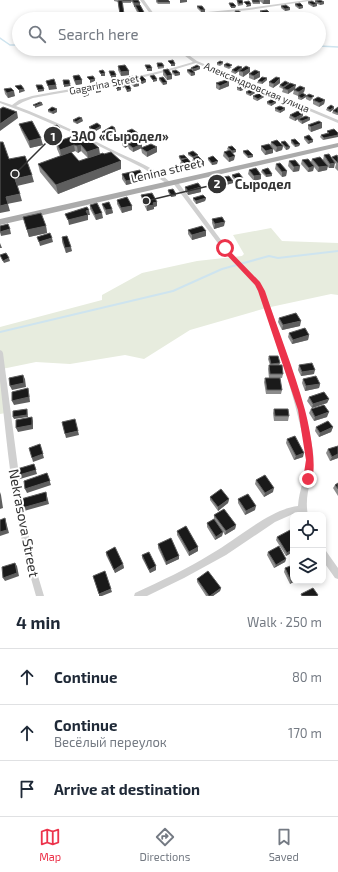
<!DOCTYPE html>
<meta charset="utf-8">
<style>
body{margin:0;font-family:"Exo 2",sans-serif;background:#f6f6f7;color:#1f2937}
.controls{position:absolute;right:12px;bottom:12px;display:grid;overflow:hidden;border-radius:8px;box-shadow:0 2px 6px #0003}
.controls button{width:36px;height:36px;display:grid;place-items:center;padding:0;border:0;border-bottom:1px solid #e0e1e3;background:#fff;color:#1f2937;font:20px sans-serif}
.stop{position:absolute;width:12px;height:12px;margin:-9px;border:3px solid #ec334b;border-radius:50%;background:#fff}
.stop.end{background:#ec334b;border-color:#fff;box-shadow:0 1px 4px #0008}
.list{margin:0;padding:0;list-style:none}
h2{display:flex;justify-content:space-between;align-items:center;height:52px;margin:0;padding:0 16px;font-size:17px}
h2 small{font-size:13px;font-weight:400;color:#747a83}
.list li{display:grid;grid-template-columns:26px 1fr auto;gap:12px;align-items:center;box-sizing:border-box;height:56px;padding:0 16px;border-top:1px solid #e0e1e3}
.list b{display:block;font-size:15px;white-space:nowrap}
.list p{margin:0;font-size:13px;white-space:nowrap;color:#747a83}
.list em{font-size:13px;font-style:normal;color:#747a83}
.icon{flex:none;width:22px;height:22px;fill:none;stroke:currentColor;stroke-width:2;stroke-linecap:round;stroke-linejoin:round}
.map{position:relative;flex:none;width:338px;height:596px;overflow:hidden}
.search{position:absolute;background:#fff;box-shadow:0 2px 6px #0003;left:12px;right:12px;top:12px;height:44px;display:flex;align-items:center;gap:10px;box-sizing:border-box;padding:0 14px;border-radius:22px;color:#747a83;font-size:15px}
.sheet{height:220px;background:#fff}
nav{display:flex;justify-content:space-around;align-items:center;box-sizing:border-box;height:56px;border-top:1px solid #e0e1e3;background:#fff;font-size:11px;color:#747a83}
nav a{display:grid;justify-items:center;gap:2px}
nav .on{color:#ec334b}
.map>svg:first-child{display:block}
</style>
<div class="map">
<svg width="338" height="596" viewBox="0 0 338 596">
<rect width="100%" height="100%" fill="#fff"/>
<path fill="#e7ecde" d="M271,228L282,241L338,243V295L331,294L266,308L190,330L144,359L125,355L70,364L36,362L2,369L6,413L0,414V327L102,300V295L142,273L197,261L242,256L244,254L233,235Z"/>
<g fill="none" stroke-linecap="round" stroke-linejoin="round">
<path stroke="#cee4ef" stroke-width="1.5" d="M0,38L10,45H19
M319,46L338,47
M159,49L177,55
M192,52L213,49"/>
<path stroke="#cee4ef" stroke-width="2" d="M0,332L173,291L222,269L269,256L278,258L338,251"/>
<path stroke="#cdcdcd" stroke-width="1.5" stroke-dasharray="2 2" stroke-linecap="butt" d="M229,253L258,284L264,298"/>
<path fill="#d0d0d0" fill-rule="evenodd" d="M140,0H144L156,17L249,8L307,0H316L249,10L158,19H154Z
M176,49H180L197,61L338,120V123L196,63C143,80 88,88 33,98L23,102L16,106C51,119 85,136 119,153C136,161 157,169 171,183L169,185L143,168L73,133L29,114L0,103V101L12,105L19,100L32,96C86,86 140,78 193,62Z
M175,180L177,181L227,248L228,249L227,250H223L173,183V181Z
M264,301H268L269,303C285,352 306,401 313,452C316,474 303,492 308,515H300V513L293,514L275,522L226,555L184,578L147,596H134L135,593C161,581 187,569 211,554C236,540 270,509 298,506C299,490 306,476 306,460C306,447 302,433 299,421C290,381 275,342 263,303Z
M0,350L2,351L3,353L23,506L35,566L44,596H36C20,543 12,491 6,436C4,418 2,399 0,381C0,371 0,361 0,350Z
M323,550L326,551L338,568V579L335,578L323,561Z"/>
<path fill="#ababab" fill-rule="evenodd" d="M338,143V147L0,225V219Z"/>
</g>
<path fill="#8c8c8c" fill-rule="evenodd" d="M114,0H138L140,3V5L147,19H119V17H120L118,2L114,1ZM132,2L139,16L125,17L122,3H131V2Z
M156,0L170,2V4H158L156,2Z
M237,0L243,3V5L238,6L237,2Z
M252,0L260,2V4H253L252,2Z
M259,0H270V4H263Z
M315,1L324,4L320,5L315,3Z
M308,2L317,6L313,7L308,4Z
M295,4L303,6V8L299,9L295,6Z
M197,6L205,12H201L197,8Z
M281,6L290,10L285,11L281,8Z
M235,11L243,14V16L238,17L234,13Z
M260,11L269,14L263,15L260,13Z
M223,62V64L220,66L217,65V63Z
M157,63L164,66V68L158,69Z
M224,65L232,67L229,69L224,67Z
M118,66L129,71V75L121,76L118,70Z
M200,67V69L194,71L195,75L191,76L187,72V70L191,69V68Z
M242,67V69L250,72L243,77L239,75V71L235,74L231,72L232,70Z
M163,70L172,79L167,80L163,75Z
M172,71L180,73V75L175,76L172,73Z
M249,74L260,77L254,80L249,78Z
M73,76L82,80V84L76,85L74,81Z
M129,77L139,82V86L134,87L129,82Z
M138,78L146,82L142,84L138,80Z
M159,78L167,82V84L163,85L159,80Z
M280,78V83L273,88L269,86V82Z
M267,80L262,84L257,83L258,81Z
M120,81L127,86L131,91L127,92L125,87L123,88L121,83Z
M216,83L229,86L219,90L216,88Z
M289,83V84L295,89L305,88L304,92L303,93L306,96L313,98L310,101L306,99V97L301,100L298,99V96L293,94L294,90L288,94L282,92L283,89L279,87L280,85Z
M237,87H247L246,89L240,91L237,90Z
M4,89L15,96L8,98L5,94Z
M80,91L89,93V95L84,97L80,93Z
M246,92L255,93L250,96L246,94Z
M253,96L264,97L257,101L253,99Z
M313,100H325L324,104L319,107L313,104Z
M276,101V103L271,106L267,104V102Z
M338,107V115H337L332,113L333,111Z
M275,108H285V110L280,113L275,111Z
M327,108L334,109L330,112L326,110Z
M57,109V112L53,114L48,112V110Z
M290,115L303,116L295,121L289,118Z
M298,119L310,120L302,124L298,121Z
M73,120L83,121L77,124L73,122Z
M19,124L43,145L30,148L21,130Z
M308,125L322,128L311,132L308,129Z
M101,126V128L94,132L90,130L89,127Z
M60,128L61,135L49,138L47,135L46,129Z
M115,128L116,132L106,139L102,137V132Z
M334,129L323,140L320,137L321,135L327,133V131Z
M127,131L138,135L133,138L127,134Z
M124,137V140L116,143L113,141V138Z
M304,137L313,140V142L308,144L304,139Z
M79,138L99,148V154H104L121,161V169L58,194L40,172L38,164L60,156L57,149L56,142ZM75,151L78,153L81,151L88,158L79,161L71,153Z
M291,140L300,144L299,146L295,147L291,143Z
M271,142L281,144V142L290,147L289,149L286,150L283,146L282,150L276,152L273,149V153L265,155L261,150V146H270Z
M122,143L142,144V148L157,152L147,157L142,153L141,148L133,152L129,149L128,146L125,148L122,145Z
M228,147L236,152L233,153L234,160L229,162L223,156L224,152L229,151L227,149Z
M243,151L253,155V157L248,158L243,153Z
M188,153L198,156L204,166L198,168L192,162L193,158L188,155Z
M324,155L332,158V157H338V171L335,168L336,164L334,162V168H329L327,166V170L318,172L314,167L313,171L308,172L301,164L302,160L311,162L312,159L323,160Z
M179,156L193,165V169L186,171L180,164L181,161L179,158Z
M208,158L217,164L212,165L208,160Z
M289,161L300,166L299,171L293,172L288,166Z
M276,164L287,171L286,176L282,177L275,169Z
M249,170L261,179L254,181L248,174Z
M262,170L272,174V176L266,177L261,172Z
M122,174L143,177V181L126,185L122,179Z
M232,175L243,178V181L236,182L232,177Z
M212,177L222,186L215,188L211,181Z
M223,177L233,181V183L226,185L223,180Z
M185,187L201,192L188,195L185,191Z
M168,190L176,196L171,197L168,192Z
M141,195L157,206L154,207V209L147,211L142,200Z
M193,198H206L205,201L196,204L193,200Z
M117,200L132,206V210L122,213L117,204Z
M102,204L112,209L113,213L106,215L103,208Z
M90,205L103,218L96,220L90,209Z
M23,217L46,226L47,233L29,237Z
M212,219L224,226L214,229L212,223Z
M188,230L206,236L192,240L188,234Z
M62,237L72,251L66,253L62,242Z
M279,318L300,326L282,330L278,322Z
M289,333L309,335L308,340L292,344L288,337Z
M269,356L280,363L279,365L283,374L282,378H269L268,369L269,365H270L268,359Z
M299,365L314,374L301,376L298,370Z
M265,378L282,390L281,394H266L264,382Z
M303,379L320,384L319,388L305,391L302,383Z
M309,397L329,399L327,403L312,408L307,401Z
M274,409L289,416L288,421H274L273,413Z
M311,409L327,417L314,421L309,413Z
M316,427H333L331,432L319,437L315,431Z
M287,439L303,457L294,460L286,443Z
M338,446V458L330,461L326,453L328,449Z
M256,480L273,492L264,497L255,484Z
M338,483V496L333,488L335,485Z
M210,497L229,499L228,503L218,511L210,500Z
M238,499L255,510L245,515L238,503Z
M214,515L236,525L235,529L225,535L216,521L223,532L222,536L215,540L207,527V523L214,519Z
M177,531L198,547V551L189,556L177,535Z
M277,537L293,552L286,556L276,540Z
M158,544L179,556V559L166,565L158,548Z
M106,552L123,564L124,568L115,573L106,555Z
M268,552L286,559L285,562L274,568L267,555Z
M142,555L156,570L150,573L142,558Z
M285,568L293,581H295L290,584L284,572Z
M197,579L221,588L220,591L213,596H206L197,582Z"/>
<path fill="#5f5f5f" d="M180,0H187V2L180,3Z
M264,0H270V4H263Z
M324,2V4L320,5V3Z
M134,3H140V7L135,5V7H134Z
M251,4V6L246,7L247,5Z
M317,4V6L313,7V5Z
M236,6L235,8H231V7Z
M303,6V8L299,9V7Z
M290,8V10L285,11V9Z
M201,10H205V12H201Z
M269,12V14L263,15V13Z
M243,14V16L238,17V15Z
M226,16L225,18L221,19V17Z
M204,17V19H195V18Z
M171,64H175V66H171Z
M200,67V69L193,72V69Z
M242,67V69L235,74L236,72Z
M152,68V71H147V69Z
M250,68V72L243,77V72Z
M129,71V75L121,76V72Z
M260,72V77L254,80V76Z
M105,73V76H101V74Z
M180,73V75L175,76V74Z
M191,73H195V75L191,76Z
M116,75V77L111,78V76Z
M172,75V79L167,80V76Z
M267,78V80L262,84V82Z
M280,78V83L273,88L274,84Z
M95,79V81L90,83V80Z
M157,79V81L153,82V80Z
M82,80V84L76,85L75,81Z
M146,80V82L142,84L141,82Z
M139,82V86L134,87V83Z
M167,82V84L163,85V83Z
M229,82V86L219,90L220,86Z
M70,84L71,86L64,87V85Z
M56,85L57,89L49,90L48,86Z
M296,85L295,89L288,94V90Z
M247,87L246,89L240,91V89Z
M121,88V90L117,91V89Z
M305,88L304,92L298,96L299,92Z
M24,89L25,91L19,93V90Z
M44,89V91L38,92V90Z
M131,89V91L127,92V90Z
M101,90V92L96,93V91Z
M255,90V93L250,96V94Z
M14,91L15,96L8,98L7,93Z
M89,93V95L84,97V94Z
M264,95V97L257,101L258,99Z
M306,95V97L301,100L302,98Z
M325,100L324,104L319,107L320,103Z
M276,101V103L271,106V104Z
M42,103L43,105L35,108V106Z
M334,107V109L330,112V110Z
M285,108V110L280,113V111Z
M57,109V112L53,114L52,112Z
M17,112L18,118L0,131V124Z
M303,114V116L295,121V118Z
M82,118L83,121L77,124L76,122Z
M310,118V120L302,124V121Z
M322,123V128L311,132V127Z
M101,126V128L94,132V130Z
M60,128L61,135L49,138L48,132Z
M115,128L116,132L106,139V134Z
M138,133V135L133,138V135Z
M338,135V137L323,140L324,138Z
M124,137V140L116,143V141Z
M41,138L43,145L30,148L29,141Z
M313,140V142L308,144L309,141Z
M134,142L128,144V146L125,148V145Z
M142,144V148L133,152V148Z
M300,144L299,146L295,147V145Z
M74,145L75,151L61,156L60,150Z
M81,145V151L78,153L77,146Z
M283,146L282,150L276,152L277,147Z
M157,147V152L147,157V152Z
M286,147H290L289,149L286,150Z
M99,148L100,154L88,158L87,152Z
M273,149V153L265,155L266,151Z
M236,150V152L232,153V151Z
M253,155V157L248,158V156Z
M235,156L234,160L229,162V158Z
M121,161V169L58,194L56,185Z
M218,161L217,164L212,165V163Z
M204,162V166L198,168V163Z
M335,163L334,168H329L330,164Z
M193,165V169L186,171V166Z
M300,166L299,171L293,172L294,167Z
M314,166L313,171L308,172L309,168Z
M328,166L327,170L318,172L319,167Z
M287,171L286,176L282,177V172Z
M272,174V176L266,177V175Z
M32,175L34,182L17,186L15,179Z
M261,175V179L254,181V176Z
M143,177V181L126,185V181Z
M243,178V181L236,182L237,180Z
M233,181V183L226,185V182Z
M223,182L222,186L215,188L216,183Z
M201,187V192L188,195V191Z
M20,194L22,201L7,204L6,197Z
M176,194V196L171,197V195Z
M206,198L205,201L196,204V201Z
M157,202V206L154,207V209L147,211V206L153,203Z
M8,204L10,211L0,213V206Z
M132,206V210L122,213L121,208Z
M112,209L113,213L106,215V210Z
M89,210L90,215H88V220L69,225L68,220L86,211Z
M102,213L103,218L96,220L95,215Z
M225,222L224,226L214,229L215,224Z
M46,226L47,233L29,237L27,230Z
M10,229L11,234L1,236L0,232Z
M206,231V236L192,240V235Z
M52,238L53,242L40,246L39,242Z
M0,243L2,248H0Z
M71,247L72,251L66,253L65,248Z
M9,258L10,261L4,263L3,261Z
M301,321L300,326L282,330L283,325Z
M309,335L308,340L292,344L293,340Z
M315,370L314,374L301,376L302,372Z
M23,375L25,379L26,387L12,390L10,386Z
M320,384L319,388L305,391L306,386Z
M28,388L29,393L30,402L14,405L12,401Z
M329,399L327,403L312,408L313,404Z
M27,409L28,417L14,419L13,417Z
M329,412L327,417L314,421L315,417Z
M32,417L33,421V429L18,432L16,428Z
M333,427L331,432L319,437L320,433Z
M78,431L79,435L66,438L65,434Z
M40,444L44,458L33,462L32,458Z
M304,453L303,457L294,460L296,456Z
M338,454V458L330,461L332,457Z
M34,464L37,474L20,479L19,475Z
M47,473L51,485L27,493L25,489Z
M274,488L273,492L264,497L265,493Z
M0,492L1,495L3,508L0,509Z
M46,492L49,504L24,511L22,508Z
M229,499L228,503L218,511V507Z
M256,506L255,510L245,515L246,511Z
M5,518L6,522L9,533L0,536V532Z
M236,525L235,529L225,535L226,531Z
M223,532L222,536L215,540L216,537Z
M198,547V551L189,556V552Z
M293,549V552L286,556L287,553Z
M179,556V559L166,565V562Z
M286,559L285,562L274,568L276,565Z
M15,563L17,566L19,576L5,581L3,578Z
M123,564L124,568L115,573L114,570Z
M156,566V570L150,573L149,570Z
M293,580V581H295L290,584L291,581Z
M221,588L220,591L213,596H210Z
M111,589L112,592L102,596H99V594Z"/>
<path fill="#1a1a1a" stroke="#5f5f5f" d="M122,0L124,14H120L118,1Z
M122,0H131V1H122Z
M132,0H138L140,3H134Z
M157,0H168L170,2H158Z
M237,0H242L243,3L239,4Z
M252,0H259L260,2H253Z
M320,0L324,2L320,3L315,1Z
M249,1L251,4L247,5L244,2Z
M312,1L317,4L313,5L308,2Z
M229,3H233L236,6L231,7Z
M300,3L303,6L299,7L295,4Z
M135,5H140L145,14H140Z
M286,5L290,8L285,9L281,6Z
M197,6H202L205,10H201Z
M267,10L269,12L263,13L260,11Z
M235,11H239L243,14L238,15Z
M223,13L226,16L221,17L218,14Z
M187,14L189,19H183L182,17Z
M145,15L147,19H120L119,17Z
M202,15L204,17L195,18L194,16Z
M173,60L175,64H171L168,61Z
M220,61L223,62L220,64L217,63Z
M157,63H162L164,66L158,67Z
M227,63L232,65L229,67L224,65Z
M125,65L129,71L121,72L118,66Z
M145,65H150L152,68L147,69Z
M197,65L200,67L193,69L191,68Z
M238,66L242,67L236,72L232,70Z
M246,66L250,68L243,72L239,71Z
M168,69L172,75L167,76L163,70Z
M191,69L195,73H191L187,70Z
M103,70L105,73L101,74L99,71Z
M176,70L180,73L175,74L172,71Z
M255,70L260,72L254,76L249,74Z
M109,71H114L116,75L111,76Z
M79,75L82,80L75,81L73,76Z
M154,75L157,79L153,80L150,76Z
M93,76L95,79L90,80L87,77Z
M133,76L139,82L134,83L129,77Z
M142,76L146,80L141,82L138,78Z
M163,77L167,82L163,83L159,78Z
M262,77L267,78L262,82L258,81Z
M276,77L280,78L274,84L269,82Z
M54,79L56,85L48,86L46,81Z
M63,80H69L70,84L64,85Z
M226,80L229,82L220,86L216,83Z
M120,81H124L127,85H123Z
M285,81L289,83L283,87L280,85Z
M114,83H117L121,88L117,89Z
M290,83L296,85L288,90L283,88Z
M21,85L24,89L19,90L15,86Z
M36,85H42L44,89L38,90Z
M129,85L131,89L127,90L125,86Z
M244,85L247,87L240,89L237,87Z
M98,86L101,90L96,91L93,87Z
M300,86L305,88L299,92L294,90Z
M11,88L14,91L7,93L4,89Z
M85,89L89,93L84,94L80,91Z
M252,89L255,90L250,94L246,92Z
M260,93L264,95L258,99L253,96Z
M302,93L306,95L302,98L298,96Z
M309,94L314,96L311,98L306,96Z
M318,97L325,100L320,103L313,100Z
M272,99L276,101L271,104L267,102Z
M40,102L42,103L35,106L33,105Z
M331,105L334,107L330,110L327,108Z
M280,106L285,108L280,111L275,108Z
M3,107L17,112L0,124V109Z
M52,107L57,109L52,112L48,110Z
M338,107V113L333,111Z
M298,111L303,114L295,118L290,115Z
M306,116L310,118L302,121L298,119Z
M79,117L82,118L76,122L73,120Z
M32,121L41,138L29,141L19,124Z
M319,121L322,123L311,127L308,125Z
M97,123L101,126L94,130L89,127Z
M57,125L60,128L48,132L46,129Z
M112,126L115,128L106,134L102,132Z
M132,129L138,133L133,135L127,131Z
M334,129L338,133V135L324,138L321,135L329,133L327,131Z
M76,135L79,138L85,136L99,148L87,152L81,145L77,146L74,145L60,150L56,142Z
M121,135L124,137L116,141L113,138Z
M309,135L313,140L309,141L304,137Z
M132,139L134,142L125,145L122,143Z
M295,139L300,144L295,145L291,140Z
M137,140L142,144L133,148L128,144Z
M277,140L283,146L277,147L271,142Z
M285,141L290,147H286L281,142Z
M0,142H3L9,159L25,156L32,175L15,179L20,194L6,197L8,204L0,206Z
M151,144L157,147L147,152L141,148Z
M269,144L273,149L266,151L261,146Z
M232,146L236,150L232,151L228,147Z
M230,150L235,156L229,158L224,152Z
M248,150L253,155L248,156L243,151Z
M193,151L198,155L193,157L188,153Z
M71,152L79,161L103,153L104,154L111,152L121,161L56,185L38,164Z
M329,154L335,163L330,164L324,155Z
M184,155L187,158L181,159L179,156Z
M337,155L338,157V163L332,157Z
M198,156L204,162L198,163L193,158Z
M213,156L218,161L212,163L208,158Z
M320,157L328,166L319,167L312,159Z
M187,158L193,165L186,166L181,160Z
M308,159L314,166L309,168L302,160Z
M295,160L300,166L294,167L289,161Z
M280,163L287,171L282,172L276,164Z
M256,168L261,175L254,176L249,170Z
M268,168L272,174L266,175L262,170Z
M140,170L143,177L126,181L122,174Z
M239,173L243,178L237,180L232,175Z
M218,175L223,182L216,183L212,177Z
M229,176L233,181L226,182L223,177Z
M198,183L201,187L188,191L185,187Z
M173,189L176,194L171,195L168,190Z
M152,193L157,202L153,203L154,205L147,206L141,195Z
M203,195L206,198L196,201L193,198Z
M127,197L132,206L121,208L117,200Z
M109,202L112,209L106,210L102,204Z
M97,203L102,213L95,215L90,205Z
M87,207L89,210L86,211L88,215L68,220L65,214Z
M41,213L46,226L27,230L23,217Z
M222,217L225,222L215,224L212,219Z
M8,224L10,229L0,232V226Z
M202,226L206,231L192,235L188,230Z
M50,233L52,238L39,242L37,237Z
M67,236L71,247L65,248L62,237Z
M6,253L9,258L3,261L0,255Z
M296,313L301,321L283,325L279,318Z
M305,328L309,335L293,340L289,333Z
M269,356H278L280,363L271,364Z
M312,363L315,370L302,372L299,365Z
M269,365H282L283,374H270Z
M23,375L24,383L10,386L9,378Z
M316,376L320,384L306,386L303,379Z
M265,378H280L282,390H267Z
M28,388L29,397L12,401V392Z
M324,392L329,399L313,404L309,397Z
M324,405L329,412L315,417L311,409Z
M27,409V415L13,417V411Z
M274,409H288L289,416H275Z
M32,417V425L16,428V420Z
M75,419L78,431L65,434L62,422Z
M328,421L333,427L320,433L316,427Z
M295,436L304,453L296,456L287,439Z
M40,444L43,454L32,458L29,448Z
M338,446V454L332,457L328,449Z
M34,464L36,470L19,475L17,469Z
M47,473L50,481L25,489L24,481Z
M265,475L274,488L265,493L256,480Z
M338,483V489L335,485Z
M221,489L229,499L218,507L210,497Z
M46,492L47,501L22,508L21,499Z
M248,494L256,506L246,511L238,499Z
M224,509L236,525L226,531L214,515Z
M5,518L7,530L0,532V520Z
M214,519L223,532L216,537L207,523Z
M186,526L198,547L189,552L177,531Z
M292,529L293,531V549L287,553L277,537Z
M171,538L179,556L166,562L158,544Z
M279,546L286,559L276,565L268,552Z
M115,547L123,564L114,570L106,552Z
M149,552L156,566L149,570L142,555Z
M15,563L17,573L3,578L2,567Z
M293,565V580L291,581L285,568Z
M105,571L111,589L99,594L93,576Z
M208,571L221,588L210,596H209L197,579Z
M313,588L318,595L317,596H302L301,594Z"/>
<path fill="#ec334b" d="M225,246L260,282L265,291C278,330 294,370 305,410C308,421 321,478 308,483L303,479L306,460L298,410L258,291L255,285L222,250V248Z"/>
<g text-anchor="middle" stroke-width="4" stroke-linejoin="round" paint-order="stroke">
<g font-size="10" fill="#333" stroke="#fff">
<text transform="translate(104 84) rotate(-11)" y="4">Gagarina Street</text>
<text transform="translate(257 87) rotate(23)" y="4">Александровская улица</text>
</g>
<g font-size="12" fill="#333" stroke="#fff">
<text transform="translate(166 171) rotate(-13)" y="4">Lenina street</text>
</g>
<g font-size="14" fill="#333" stroke="#fff">
<text transform="translate(24 523) rotate(79)" y="5">Nekrasova Street</text>
</g>
</g>
<path fill="none" stroke="#333" stroke-width="1.5" d="M15 174L53 136M146 201L217 184"/>
<g fill="#333" stroke="#fff" stroke-width="1.5">
<circle cx="15" cy="174" r="4"/>
<circle cx="146" cy="201" r="4"/>
<circle cx="53" cy="136" r="10"/>
<circle cx="217" cy="184" r="10"/>
</g>
<g font-size="12" text-anchor="middle" font-weight="bold" fill="#fff">
<text x="53" y="141">1</text>
<text x="217" y="188">2</text>
</g>
<g font-size="13" text-anchor="middle" font-weight="bold" fill="#333" stroke="#fff" stroke-width="4" stroke-linejoin="round" paint-order="stroke">
<text x="120" y="141">ЗАО «Сыродел»</text>
<text x="263" y="189">Сыродел</text>
</g>
</svg>
<div class="controls">
<button><svg class="icon" aria-label="locate" viewBox="0 0 24 24"><circle cx="12" cy="12" r="6"/><path d="M12 2v4M12 18v4M2 12h4M18 12h4"/></svg></button>
<button><svg class="icon" aria-label="layers" viewBox="0 0 24 24"><path d="M12 4l9 5-9 5-9-5zM3 14l9 5 9-5"/></svg></button>
</div>
<div class="stop" style="left:225px;top:248px"></div>
<div class="stop end" style="left:308px;top:479px"></div>
<div class="search"><svg class="icon" aria-label="search" viewBox="0 0 24 24"><circle cx="10" cy="10" r="6"/><path d="M15 15l6 6"/></svg>Search here</div>
</div>
<section class="sheet">
<h2>4 min<small>Walk · 250 m</small></h2>
<ul class="list">
<li><svg class="icon" aria-label="ahead" viewBox="0 0 24 24"><path d="M12 20V5M6 11l6-6 6 6"/></svg><div><b>Continue</b></div><em>80 m</em></li>
<li><svg class="icon" aria-label="ahead" viewBox="0 0 24 24"><path d="M12 20V5M6 11l6-6 6 6"/></svg><div><b>Continue</b><p>Весёлый переулок</p></div><em>170 m</em></li>
<li><svg class="icon" aria-label="arrive" viewBox="0 0 24 24"><path d="M6 21V4h12l-3 4 3 4H6"/></svg><div><b>Arrive at destination</b></div></li>
</ul>
</section>
<nav>
<a class="on"><svg class="icon" aria-label="map" viewBox="0 0 24 24"><path d="M3 6l6-2 6 2 6-2v14l-6 2-6-2-6 2zM9 4v14M15 6v14"/></svg>Map</a>
<a><svg class="icon" aria-label="directions" viewBox="0 0 24 24"><path d="M12 3l9 9-9 9-9-9zM9 14v-3h6M13 9l2 2-2 2"/></svg>Directions</a>
<a><svg class="icon" aria-label="saved" viewBox="0 0 24 24"><path d="M7 4h10v16l-5-4-5 4z"/></svg>Saved</a>
</nav>
